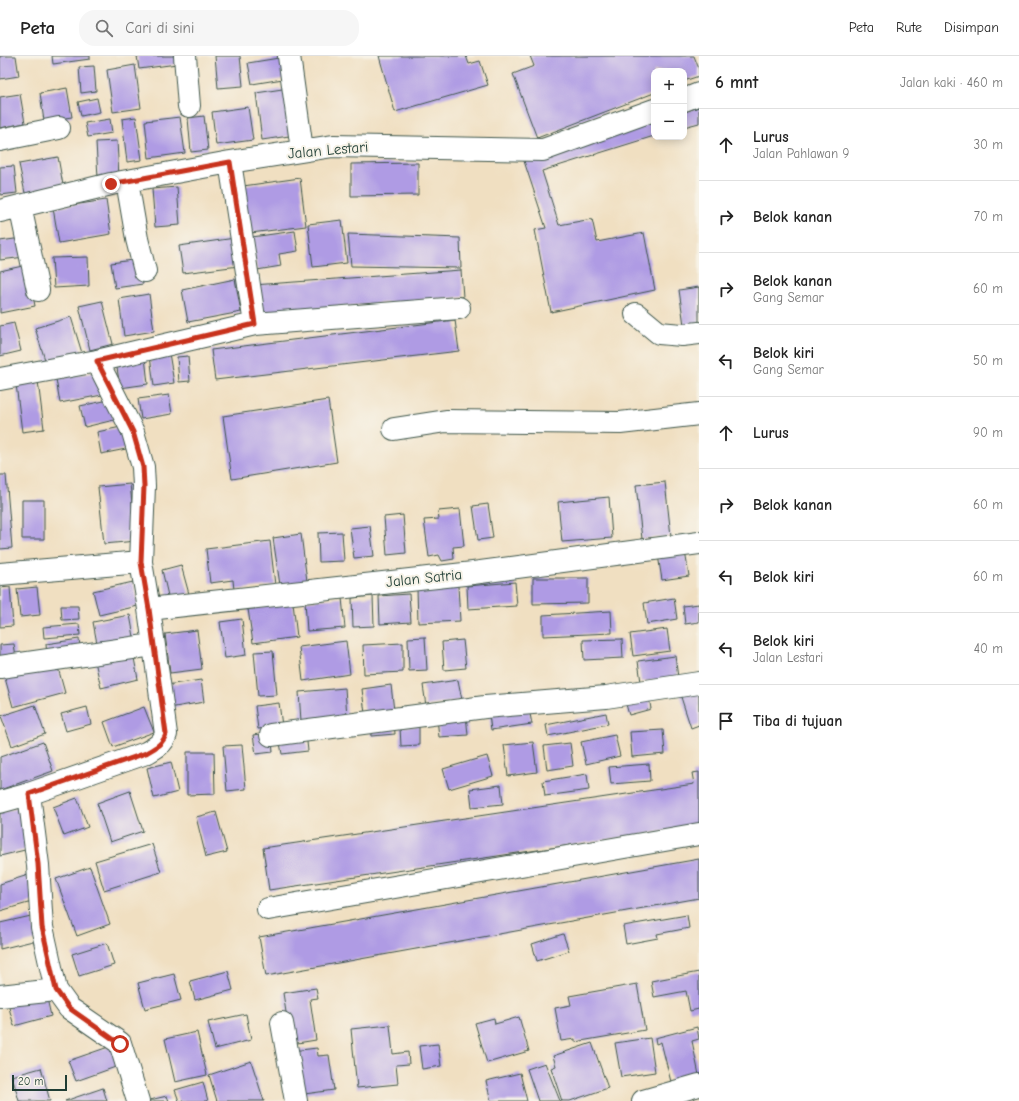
<!DOCTYPE html>
<html lang="id">
<meta charset="utf-8">
<style>
body{margin:0;font-family:"Comic Neue",sans-serif;background:#f6f6f6;color:#222}
.controls{position:absolute;right:12px;top:12px;display:grid;overflow:hidden;border-radius:8px;box-shadow:0 2px 10px #0003}
.controls button{width:36px;height:36px;display:grid;place-items:center;padding:0;border:0;border-bottom:1px solid #e0e0e0;background:#fff;color:#222;font:20px sans-serif}
.scale{position:absolute;left:12px;bottom:10px;width:55px;box-sizing:border-box;padding-left:4px;border:2px solid #1f3d34;border-top:0;font-size:11px;line-height:14px;white-space:nowrap;color:#1f3d34;-webkit-text-stroke:3px #f7f3e8;paint-order:stroke}
.stop{position:absolute;width:12px;height:12px;margin:-9px;border:3px solid #c8321e;border-radius:50%;background:#fff}
.stop.end{background:#c8321e;border-color:#fff;box-shadow:0 1px 4px #0008}
.list{margin:0;padding:0;list-style:none}
h2{display:flex;justify-content:space-between;align-items:center;height:52px;margin:0;padding:0 16px;font-size:17px}
h2 small{font-size:13px;font-weight:400;color:#767676}
.list li{display:grid;grid-template-columns:26px 1fr auto;gap:12px;align-items:center;box-sizing:border-box;height:72px;padding:0 16px;border-top:1px solid #e0e0e0}
.list b{display:block;font-size:15px;white-space:nowrap}
.list p{margin:0;font-size:13px;white-space:nowrap;color:#767676}
.list em{font-size:13px;font-style:normal;color:#767676}
.icon{flex:none;width:22px;height:22px;fill:none;stroke:currentColor;stroke-width:2;stroke-linecap:round;stroke-linejoin:round}
.map{position:relative;flex:none;width:699px;height:1045px;overflow:hidden}
header{display:flex;align-items:center;gap:24px;box-sizing:border-box;height:56px;padding:0 20px;background:#fff;border-bottom:1px solid #e0e0e0}
header strong{font-size:19px}
nav{display:flex;gap:22px;margin-inline-start:auto;font-size:14px}
.search{width:280px;height:36px;background:#f6f6f6;display:flex;align-items:center;gap:10px;box-sizing:border-box;padding:0 14px;border-radius:16px;color:#767676;font-size:15px}
main{display:flex}
aside{flex:1;background:#fff}
.map>svg:first-child{display:block}
</style>
<header>
<strong>Peta</strong>
<div class="search"><svg class="icon" aria-label="search" viewBox="0 0 24 24"><circle cx="10" cy="10" r="6"/><path d="M15 15l6 6"/></svg>Cari di sini</div>
<nav><a>Peta</a><a>Rute</a><a>Disimpan</a></nav>
</header>
<main>
<div class="map">
<svg width="699" height="1045" viewBox="0 0 699 1045">
<rect width="100%" height="100%" fill="#f7f3e8"/>
<filter id="ink" filterUnits="userSpaceOnUse"><feTurbulence type="fractalNoise" baseFrequency=".025" numOctaves="2"/><feDisplacementMap in="SourceGraphic" scale="8" xChannelSelector="R" yChannelSelector="G"/><feConvolveMatrix kernelMatrix="1 2 1 2 8 2 1 2 1" color-interpolation-filters="sRGB"/></filter>
<filter id="wash" filterUnits="userSpaceOnUse"><feTurbulence type="fractalNoise" baseFrequency=".012" numOctaves="4" result="noise"/><feDisplacementMap in="SourceGraphic" scale="16" xChannelSelector="R" yChannelSelector="G"/><feGaussianBlur stdDeviation="0.9" result="paint"/><feColorMatrix in="noise" values="0 0 0 0 0 0 0 0 0 0 0 0 0 0 0 0 0 1.4 0 .05"/><feComposite in="paint" operator="in"/></filter>
<g filter="url(#wash)">
<rect width="100%" height="100%" fill="#f0dfc1"/>
<g id="blocks">
<path fill="#af9be4" d="M0,0H16L19,20L0,23Z
M52,0H90V3L53,8Z
M137,0H176L177,8L139,13Z
M215,0H240L243,30L218,32Z
M379,0H466L469,8L480,5L488,29L395,56Z
M530,0H694L699,13V20L684,25V15H654V37L537,82L513,18L534,10Z
M285,1L289,22L252,28L248,7Z
M135,9L141,52L113,56L107,14Z
M94,10L96,35L81,37L79,11Z
M67,32L72,61L44,65L40,37Z
M289,32L296,79L262,84L256,37Z
M20,38L25,67L0,72V41Z
M97,42L100,56L81,60L78,46Z
M248,51L253,84L216,89L212,56Z
M699,51V67L684,71V56Z
M204,60L208,94L191,96L188,62Z
M136,61L142,104L127,106L122,63Z
M180,61L185,97L149,102L145,65Z
M110,63L112,77L88,81L85,67Z
M654,65V80L542,115L559,169L592,163L597,186L644,177L655,234L551,256L535,174L546,172L524,105Z
M117,85L119,121L98,122L96,86Z
M58,101L63,129L25,137L19,108Z
M418,107V139L351,140V108Z
M14,110L17,137L0,139V111Z
M300,122L306,170L243,178L236,131Z
M177,131L180,169L155,171L152,133Z
M106,144L111,178L59,187L53,152Z
M342,164L347,207L313,211L308,168Z
M295,175L298,195L279,198L281,210L257,214L252,181Z
M348,178L460,182L461,212L351,210Z
M22,182L25,201L0,204V185Z
M235,182L239,210L183,217L179,190Z
M88,201L89,230L54,232L52,202Z
M139,203L143,228L115,232L111,207Z
M27,209L35,250L0,257V215Z
M461,214L463,241L255,257L253,229Z
M235,223L241,256L188,266L182,234Z
M699,231V267L684,269L679,234Z
M149,238L154,275L124,280L119,243Z
M102,245L113,288L90,294L79,250Z
M71,261L82,297L46,307L35,272Z
M455,264L459,295L215,324L211,294Z
M14,267L21,295L0,300V270Z
M169,297L174,327L154,330L150,300Z
M188,300L190,325L179,326L177,301Z
M145,301L148,328L120,332L116,305Z
M97,316L102,339L60,347L56,323Z
M38,325L44,373L22,376L16,328Z
M169,339L172,358L141,363L138,343Z
M109,344L114,364L85,371L80,350Z
M328,344L337,406L232,423L223,360Z
M121,371L126,393L101,398L97,376Z
M0,419H6L12,492L0,493Z
M665,426L671,480L642,483L636,429Z
M130,428L136,485L104,488L98,431Z
M609,441L612,482L562,486L558,446Z
M22,444H44V483H22Z
M488,448L493,482L478,484L473,450Z
M460,453L464,490L453,491L454,503L442,505L439,499L429,501L424,464L439,463L438,455Z
M403,459L406,497L387,499L384,461Z
M370,470L374,500L354,502L350,472Z
M342,476L344,505L319,506L318,477Z
M301,478L307,525L280,529L273,482Z
M270,485L275,529L234,534L233,524L210,527L206,493Z
M685,495L689,520L662,524L658,499Z
M181,509L189,538L169,544L162,514Z
M533,522H588V547L533,548Z
M133,526L138,550L99,559L93,535Z
M515,526L517,550L468,553L467,530Z
M458,530L460,565L418,567L417,532Z
M10,531L13,570L0,571V532Z
M37,531L40,559L20,561L17,533Z
M409,538L411,566L380,568L379,540Z
M373,540L374,570L353,571L352,542Z
M342,542L345,572L307,575L305,545Z
M674,542L677,563L647,568L644,547Z
M293,547L297,581L253,587L248,553Z
M699,548V566L685,568L683,550Z
M61,550H78L79,563L62,564Z
M611,555L612,577L543,580V559Z
M130,559L135,586L98,593L93,566Z
M242,563L246,599L225,602L220,566Z
M79,568L80,579L44,582L43,571Z
M667,573L670,595L633,600L630,578Z
M197,574L202,613L170,617L165,578Z
M425,581L427,614L409,615L408,582Z
M79,583L81,597L47,602L46,588Z
M622,583L623,602L584,604L583,584Z
M463,584L466,612L444,614L442,586Z
M346,585L350,618L303,625L299,591Z
M403,587V616L364,618L363,589Z
M14,588L16,602L0,603V589Z
M273,595L277,639L258,640L254,596Z
M133,597L138,623L101,632L95,605Z
M675,600L678,621L641,626L638,605Z
M57,608L65,637L13,651L5,622Z
M201,624L204,646L169,652L166,629Z
M458,624L462,644L426,650L423,629Z
M391,629L394,655L365,658L362,633Z
M699,630V669L691,672L679,635Z
M345,632L347,661L301,665L299,636Z
M648,635L651,653L629,659L624,641Z
M279,647L282,670L258,673L255,650Z
M35,649L45,678L12,690L1,660Z
M87,651L91,668L66,675L61,658Z
M144,651L154,676L113,691L104,666Z
M529,653L532,668L491,674L489,658Z
M606,657L608,668L548,680L546,669Z
M466,659L468,679L439,681L437,662Z
M394,664L395,678L371,680L370,666Z
M419,670V689L401,690L400,671Z
M663,674L665,698L632,701L630,676Z
M271,676L273,696L256,698L253,679Z
M306,677L308,695L282,698L279,681Z
M615,679L620,700L586,708L581,686Z
M43,686L53,715L0,734V701Z
M533,686L537,716L508,720L504,689Z
M570,687L573,710L547,714L544,690Z
M242,689L246,733L227,735L223,690Z
M187,696H214L215,738L187,739Z
M487,700L493,720L449,733L443,713Z
M171,706L178,736L154,742L147,712Z
M649,708L650,725L611,728L609,711Z
M699,716V770L269,834L263,792L694,728L692,717Z
M587,718L589,734L545,740L543,725Z
M501,729L503,748L472,751L470,733Z
M130,735L143,775L110,786L97,747Z
M77,742L88,771L64,780L53,751Z
M19,752L29,793L0,800V757Z
M216,756L227,796L206,801L196,761Z
M152,788L161,816L104,834L95,805Z
M699,803V842L266,920L259,881Z
M90,811L110,868L77,880L56,823Z
M28,819L35,845L0,855V828Z
M687,859L689,872L657,878L658,882L626,888L623,870Z
M31,860L37,884L0,893V867Z
M563,878L569,895L537,905L532,888Z
M107,887L114,909L79,920L72,898Z
M228,915L233,934L195,944L190,925Z
M699,916V953L690,955L686,935L654,941L651,925Z
M174,918L181,944L145,953L138,927Z
M637,928L645,974L575,986V983L561,985L555,952L571,949L569,940Z
M316,932L318,942L310,943L316,984L291,988L283,937Z
M46,938L51,960L14,970L8,948Z
M246,958L251,984L215,993L208,966Z
M519,961L529,995L487,1007L475,967L494,962L495,968Z
M390,969L393,998L408,996L409,1008L396,1009L398,1028L357,1032L351,973Z
M697,971L699,983L692,985L699,1019L671,1026L661,986L656,988L655,982Z
M197,976L207,1019L175,1026L165,983Z
M650,982L655,1016L621,1021L615,987Z
M592,987L608,1032L570,1045H562L551,1012L556,1010L553,1000Z
M117,988L124,1008L76,1025L68,1005Z
M438,988L441,1010L422,1013L419,990Z
M317,992L318,1000L329,999L334,1034L297,1039L292,995Z
M251,1005L264,1045H217L209,1019Z
M545,1007L560,1045H538L527,1013Z
M41,1012L50,1045H19L12,1020Z
M520,1017L527,1045H491L486,1025Z
M203,1026L208,1045H179L175,1034Z
M103,1032L107,1045H65Z
M167,1040L169,1045H150V1044Z"/>
</g>
</g>
<g filter="url(#ink)">
<use href="#blocks" fill-opacity="0" stroke="#3e5549" stroke-width="1"/>
<g fill="none" stroke-linecap="round" stroke-linejoin="round">
<g stroke="#3e5549" stroke-width="24">
<path id="minor" d="M185,0L189,50
M289,0L302,94
M684,44L699,38
M0,84L59,72
M230,106L255,268
M127,125L137,183L145,215
M20,150L38,234
M0,155L111,128L230,106L333,90L543,94L654,54
M636,258L659,277L682,279L699,277
M0,323L97,305L255,268L459,252
M394,373L446,365L620,367L699,358
M0,518L141,506
M149,553L473,517L699,487
M0,611L153,589
M271,679L485,651L606,641L699,627
M29,738L38,809L42,871L56,934L69,952L120,987L138,1045
M0,746L29,738L146,697C155,692 163,688 166,678L149,553L141,506L144,430L143,411L133,376L97,305
M268,853L699,778
M0,940L56,934
M282,967L296,1045
M643,1045L699,1029"/>
</g>
<use href="#minor" stroke="#fff" stroke-width="22"/>
</g>
</g>
<g fill="none" stroke-linecap="round" stroke-linejoin="round" filter="url(#ink)">
<path stroke="#c8321e" stroke-width="5" d="M111,128L230,106L255,268L97,305L133,376L143,411L144,430L141,506L149,553L166,678C163,688 155,692 146,697L29,738L38,808L42,871L56,934L69,952L120,988"/>
</g>
<g text-anchor="middle" stroke-width="4" stroke-linejoin="round" paint-order="stroke">
<g font-size="15" fill="#1f3d34" stroke="#f7f3e8">
<text transform="translate(328 94) rotate(-5)" y="5">Jalan Lestari</text>
<text transform="translate(424 522) rotate(-6)" y="5">Jalan Satria</text>
</g>
</g>
</svg>
<div class="controls">
<button>+</button>
<button>−</button>
</div>
<div class="scale">20 m</div>
<div class="stop" style="left:120px;top:988px"></div>
<div class="stop end" style="left:111px;top:128px"></div>
</div>
<aside>
<h2>6 mnt<small>Jalan kaki · 460 m</small></h2>
<ul class="list">
<li><svg class="icon" aria-label="ahead" viewBox="0 0 24 24"><path d="M12 20V5M6 11l6-6 6 6"/></svg><div><b>Lurus</b><p>Jalan Pahlawan 9</p></div><em>30 m</em></li>
<li><svg class="icon" aria-label="right" viewBox="0 0 24 24"><path d="M7 20v-9h11M14 6l5 5-5 5"/></svg><div><b>Belok kanan</b></div><em>70 m</em></li>
<li><svg class="icon" aria-label="right" viewBox="0 0 24 24"><path d="M7 20v-9h11M14 6l5 5-5 5"/></svg><div><b>Belok kanan</b><p>Gang Semar</p></div><em>60 m</em></li>
<li><svg class="icon" aria-label="left" viewBox="0 0 24 24"><path d="M17 20v-9H6M10 6l-5 5 5 5"/></svg><div><b>Belok kiri</b><p>Gang Semar</p></div><em>50 m</em></li>
<li><svg class="icon" aria-label="ahead" viewBox="0 0 24 24"><path d="M12 20V5M6 11l6-6 6 6"/></svg><div><b>Lurus</b></div><em>90 m</em></li>
<li><svg class="icon" aria-label="right" viewBox="0 0 24 24"><path d="M7 20v-9h11M14 6l5 5-5 5"/></svg><div><b>Belok kanan</b></div><em>60 m</em></li>
<li><svg class="icon" aria-label="left" viewBox="0 0 24 24"><path d="M17 20v-9H6M10 6l-5 5 5 5"/></svg><div><b>Belok kiri</b></div><em>60 m</em></li>
<li><svg class="icon" aria-label="left" viewBox="0 0 24 24"><path d="M17 20v-9H6M10 6l-5 5 5 5"/></svg><div><b>Belok kiri</b><p>Jalan Lestari</p></div><em>40 m</em></li>
<li><svg class="icon" aria-label="arrive" viewBox="0 0 24 24"><path d="M6 21V4h12l-3 4 3 4H6"/></svg><div><b>Tiba di tujuan</b></div></li>
</ul>
</aside>
</main>
